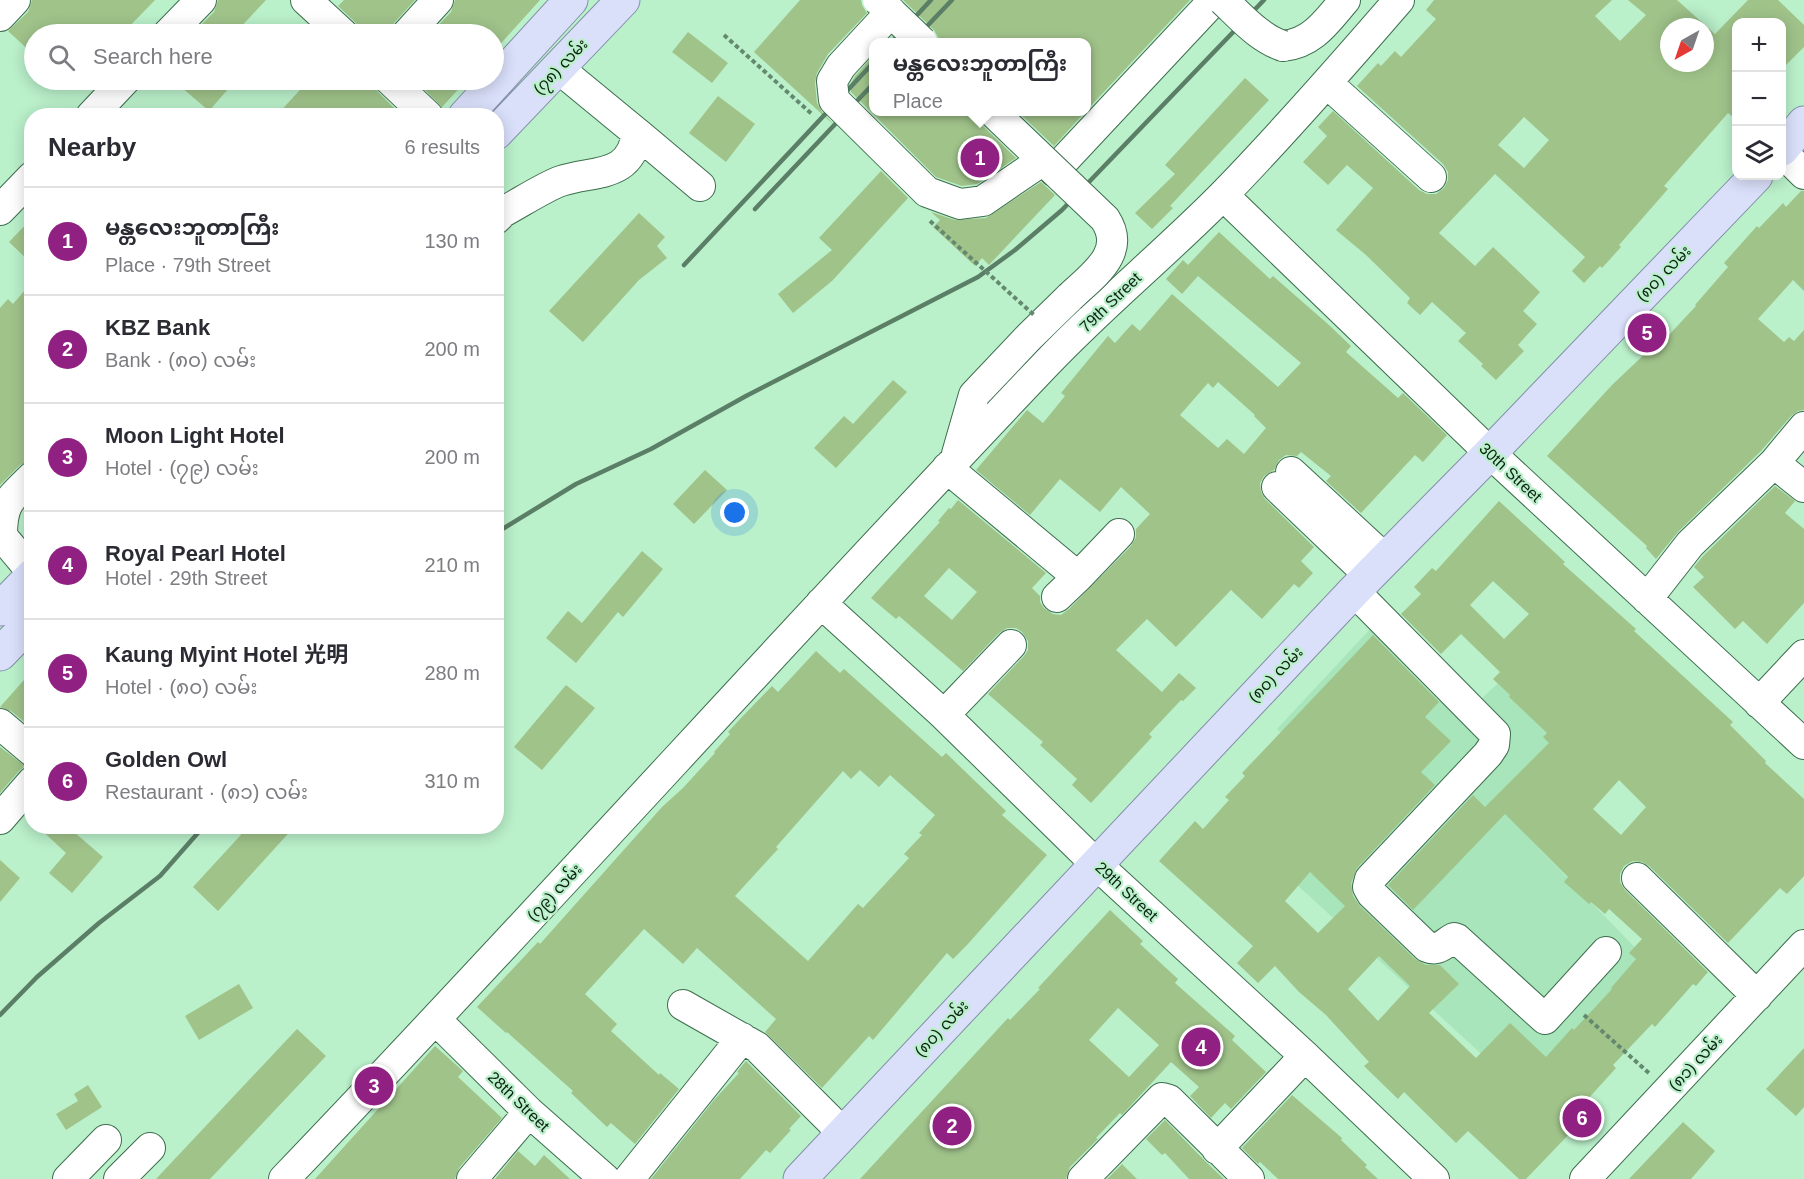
<!DOCTYPE html>
<meta charset="utf-8">
<style>
body{margin:0;font-family:Helvetica,"Noto Sans SC","Noto Sans Myanmar",sans-serif;background:#f2f2f3;color:#2b2b33}
.controls{position:absolute;right:18px;top:18px;display:grid;overflow:hidden;border-radius:12px;box-shadow:0 3px 15px #0003}
.controls button{width:54px;height:54px;display:grid;place-items:center;padding:0;border:0;border-bottom:2px solid #e1e1e2;background:#fff;color:#2b2b33;font:30px sans-serif}
.compass{position:absolute;left:1660px;top:18px;width:54px;height:54px;border-radius:50%;background:#fff;box-shadow:0 3px 15px #0003;rotate:220deg}
.you{position:absolute;left:735px;top:513px;width:21px;height:21px;margin:-15px;border:4px solid #fff;border-radius:50%;background:#1a73e8;box-shadow:0 0 0 9px #1a73e833}
.badge{display:grid;place-items:center;width:39px;height:39px;border-radius:50%;background:#902182;color:#fff;font-size:20px;font-weight:700}
.pin{position:absolute;translate:-50% -50%;border:3px solid #fff;box-shadow:0 2px 6px #0006}
.popup{position:absolute;left:869px;top:38px;width:222px;height:78px;box-sizing:border-box;display:grid;place-content:center;border-radius:12px;background:#fff;filter:drop-shadow(0 2px 4px #0005);font-size:20px;white-space:nowrap;color:#7c7c81}
.popup b{font-size:22px;color:#2b2b33}
.popup::after{content:'';position:absolute;left:50%;top:100%;margin-left:-12px;border:12px solid transparent;border-top-color:#fff}
.list{margin:0;padding:0;list-style:none}
h2{display:flex;justify-content:space-between;align-items:center;height:78px;margin:0;padding:0 24px;font-size:26px}
h2 small{font-size:20px;font-weight:400;color:#7c7c81}
.list li{display:grid;grid-template-columns:39px 1fr auto;gap:18px;align-items:center;box-sizing:border-box;height:108px;padding:0 24px;border-top:2px solid #e1e1e2}
.list b{display:block;font-size:22px;white-space:nowrap}
.list p{margin:0;font-size:20px;white-space:nowrap;color:#7c7c81}
.list em{font-size:20px;font-style:normal;color:#7c7c81}
.icon{flex:none;width:33px;height:33px;fill:none;stroke:currentColor;stroke-width:2;stroke-linecap:round;stroke-linejoin:round}
.map{position:relative;flex:none;width:1804px;height:1179px;overflow:hidden}
.search{position:absolute;background:#fff;box-shadow:0 3px 15px #0003;left:24px;top:24px;width:480px;height:66px;display:flex;align-items:center;gap:15px;box-sizing:border-box;padding:0 21px;border-radius:33px;color:#7c7c81;font-size:22px}
.panel{position:absolute;background:#fff;box-shadow:0 3px 15px #0003;left:24px;top:108px;width:480px;height:726px;border-radius:24px}
.map>svg:first-child{display:block}
</style>
<div class="map">
<svg width="1804" height="1179" viewBox="0 0 1804 1179">
<rect width="100%" height="100%" fill="#baf0ca"/>
<path fill="#a8e5ba" d="M1387,611L1478,702L1543,641L1623,718L1526,835L1648,961L1525,1094L1294,882L1363,804L1277,729Z"/>
<path fill="#a0c38a" fill-rule="evenodd" d="M32,0H155L122,34H34V55L8,31L28,12Z
M218,0H266L234,34H192L214,12Z
M344,0H415L394,23L390,34H360L359,28L355,22L338,6Z
M455,0H540L494,51V34H430L451,12Z
M800,0H861L862,5L867,13L828,54L817,73L815,83L817,103L822,112L836,127L754,52Z
M903,0H1190L1086,111V42H939L938,37L934,30Z
M1434,0H1612L1595,16L1620,41L1646,15L1628,0H1677L1715,34L1748,0H1778L1804,25V47L1782,69V22H1737V120L1728,113L1664,186L1668,189L1619,245L1621,247L1602,268L1600,266L1584,283L1572,271L1585,257L1495,174L1439,233L1475,266L1493,247L1540,292L1523,311L1537,324L1518,345L1524,351L1496,380L1481,366L1483,364L1458,341L1466,333L1432,302L1420,315L1407,303L1410,298L1366,255L1336,230L1373,188L1347,165L1328,185L1303,162L1327,136L1318,127L1333,111L1419,190L1427,194H1436L1444,188L1448,180V172L1443,164L1357,86L1378,63L1381,66L1395,51L1401,57L1436,19L1426,10ZM1669,27H1705V63H1669ZM1524,117L1549,140L1524,168L1498,145Z
M688,32L728,63L712,83L672,52Z
M873,56V111H976L977,117L981,124L1016,158L977,184L962,186L936,177L851,92L850,85L855,76Z
M1245,78L1269,100L1170,206L1173,208L1152,229L1135,213L1175,174L1165,165Z
M173,80H219L229,88L209,111Z
M309,80H373L374,85L378,92L402,116H276Z
M415,80H467L442,107Z
M718,96L755,124L726,162L689,133Z
M1017,111H1086L1054,146Z
M881,171L908,198L832,281L793,313L778,294L832,250L819,238Z
M1041,182L1055,195L989,265L982,258L975,266L933,227L940,220L931,212L955,220L986,218Z
M1801,191H1804V291L1793,280L1758,319L1784,342L1789,337L1794,341L1804,330V410L1798,411L1791,416L1761,451L1678,532L1656,559L1646,548L1647,546L1547,456L1612,385L1650,349L1653,352L1696,306L1695,305L1728,267L1724,263L1757,226L1759,228L1783,203L1786,207Z
M639,213L665,237L657,246L667,258L639,280L583,342L549,311Z
M32,218V264L9,242Z
M1219,232L1270,279L1273,276L1329,325L1351,346L1346,352L1398,398L1403,393L1447,435L1423,462L1415,455L1361,513L1326,481L1331,476L1301,452L1297,456L1286,455L1279,460L1274,470L1264,476L1260,483L1261,492L1265,499L1314,547L1301,561L1313,573L1299,588L1294,584L1262,619L1231,590L1176,647L1147,619L1116,650L1162,692L1179,673L1196,688L1183,701L1181,700L1149,734L1152,737L1091,803L1072,785L1077,779L1040,745L1043,742L988,694L1024,656L1028,650V641L1022,632L1016,628H1007L999,633L963,671L899,616L896,619L871,598L940,522L938,521L949,508L951,509L958,500L1046,573L1032,588L1040,596V602L1044,608L1053,614L1061,615L1069,609L1131,546L1136,537V529L1150,514L1121,487L1100,512L1060,479L1030,515L976,470L1027,410L1043,423L1065,396L1061,393L1108,336L1115,343L1132,324L1140,331L1172,294L1278,387L1301,363L1198,276L1182,294L1166,279L1183,260L1188,265ZM1218,382L1255,415L1254,416L1266,428L1244,454L1227,439L1218,448L1180,415L1208,383L1213,388ZM949,568L977,592L952,620L924,596Z
M32,282V460L20,465L0,485V308L8,299L13,304Z
M893,380L907,392L836,468L814,448L844,416L853,424Z
M705,470L727,490L694,524L673,504Z
M1775,486L1795,501L1785,513L1804,529V603L1767,644L1743,621L1735,629L1693,587L1704,577L1694,567L1703,556Z
M1499,501L1565,562L1563,564L1636,629L1634,631L1733,722L1730,725L1766,761L1765,763L1804,799V876L1787,894L1780,888L1728,943L1649,866L1642,862L1633,861L1624,866L1620,874V882L1625,890L1708,972L1696,986L1693,984L1655,1027L1652,1024L1613,1065L1616,1068L1587,1100L1595,1107L1526,1179H1519L1468,1131L1456,1143L1404,1092L1398,1099L1364,1066L1369,1062L1326,1015L1299,992L1275,966L1258,983L1237,963L1253,946L1159,861L1195,821L1203,829L1229,800L1225,797L1245,776L1242,773L1373,635L1439,702L1425,717L1451,741L1421,772L1435,785L1357,868L1351,883L1353,896L1360,906L1415,959L1426,965H1440L1459,984L1429,1013L1476,1058L1510,1023L1546,1057L1572,1028L1574,1030L1612,989L1611,988L1636,959L1629,953L1642,939L1609,909L1605,914L1591,902L1589,904L1564,882L1568,877L1505,814L1413,910L1388,885L1473,795L1485,807L1549,743L1543,737L1547,733L1509,697L1510,695L1493,679L1500,672L1461,634L1441,654L1401,614L1421,594L1414,587L1432,568L1436,571ZM1493,581L1529,614L1504,639L1470,605ZM1619,780L1646,807L1621,835L1593,809ZM1310,872L1345,906L1318,933L1285,901ZM1379,956L1410,986L1378,1021L1348,989Z
M642,551L663,569L623,617L618,612L576,663L546,638L568,611L582,623Z
M816,651L840,673L844,669L942,757L946,753L1006,811L1002,815L1047,855L967,945L953,959L947,953L873,1040L869,1036L822,1088L765,1032L776,1019L697,948L683,964L644,929L585,994L617,1024L611,1031L659,1075L660,1073L679,1089L635,1144L611,1123L607,1127L571,1093L573,1091L507,1032L506,1033L477,1007L538,942L540,944L662,807L683,788L715,753L714,752L730,734L728,732L740,719L772,686L778,692ZM860,770L879,787L890,775L935,815L919,833L922,835L904,854L909,858L863,908L858,904L808,961L735,896L778,849L776,847L843,771L851,779Z
M32,671V728L11,711L0,707Z
M566,685L595,708L542,770L514,747Z
M0,747L25,766L19,771L0,793Z
M37,826H67L103,857L72,893L49,873L66,853Z
M249,826H295L218,911L193,887Z
M0,860L20,878L0,902Z
M1110,910L1143,941L1140,944L1178,979L1175,983L1235,1036L1232,1040L1266,1072L1231,1109L1225,1103L1211,1118L1190,1096L1199,1087L1171,1062L1122,1115L1120,1113L1096,1138L1098,1139L1070,1167L1066,1179H860L1008,1018L1010,1020L1040,989L1038,988ZM1118,1008L1159,1045L1129,1077L1089,1040Z
M239,984L253,1008L199,1040L185,1016Z
M297,1029L326,1056L210,1179H156Z
M435,1046L463,1071L458,1077L502,1118L459,1168L455,1179H315Z
M1804,1048V1107L1796,1116L1766,1089Z
M746,1061L801,1116L789,1129L791,1130L770,1153L766,1150L740,1179H651L714,1100L739,1073L737,1072Z
M88,1085L102,1107L66,1130L56,1114L78,1101L74,1094Z
M1292,1095L1342,1138L1341,1140L1367,1165L1365,1167L1378,1179H1278L1260,1162L1258,1164L1242,1148Z
M1165,1120L1205,1161L1224,1179H1189L1165,1153L1162,1155L1146,1139Z
M1683,1122L1715,1151L1691,1179H1629Z
M518,1151L535,1166L544,1155L570,1179H495Z
M1122,1164L1137,1179H1107Z"/>
<g fill="none" stroke-linecap="round" stroke-linejoin="round">
<g stroke="#3d6e4e" stroke-width="32">
<path id="minor" d="M306,0L343,34
M0,16L15,0
M168,34L201,0
M407,34L438,0
M1283,46C1312,44 1327,21 1345,0
M390,80L428,116
M1327,83L1431,177
M91,116L125,80
M637,133L700,186
M1782,152L1804,174
M1054,171L1214,0
M1223,195L1490,453L1804,744
M0,210L32,177
M496,219L503,212C520,203 544,187 561,181C594,170 631,179 637,133L558,68
M957,454L974,395L1029,337L1070,297
M1774,463L1804,487
M947,468L1078,577L1119,534
M1291,472L1385,559
M32,477C9,500 2,503 2,536L32,572
M1277,487L1369,575
M1354,591L1495,734L1494,745L1488,754L1370,879L1368,887L1372,894L1427,947C1439,952 1444,943 1454,938L1457,939L1545,1019L1606,952
M1057,597L1078,577
M1647,599L1690,544L1774,463L1804,427
M821,603L944,715L1095,863L1305,1056L1434,1179
M1759,703L1804,655
M944,715L1011,645
M0,724L32,751
M0,819L32,782
M1637,878L1757,996
M683,1005L757,1047L843,1133
M436,1020L529,1112L605,1179
M1217,1149L1305,1056
M68,1179L106,1140
M119,1179L150,1148
M284,1179C542,910 790,632 1047,363C1103,304 1167,252 1224,194C1285,131 1342,66 1399,0
M472,1179L529,1112
M629,1179L742,1038
M1083,1179L1162,1098L1169,1100L1249,1179
M1585,1179L1804,945"/>
</g>
<g stroke="#8290a7" stroke-width="35">
<path id="major" d="M465,116L571,0
M496,133L623,0
M1782,149L1804,123
M0,609L32,576
M0,654L32,621
M800,1179L1354,591L1490,453L1756,176"/>
</g>
<path stroke="#64896f" stroke-width="4" stroke-dasharray="4.5 3" stroke-linecap="butt" d="M1584,1015L1650,1074"/>
<use href="#minor" stroke="#fff" stroke-width="30"/>
<use href="#major" stroke="#dae0fa" stroke-width="33"/>
<path stroke="#5b7f66" stroke-width="4.5" d="M892,42L931,0
M912,42L952,0
M755,209L874,83
M684,265L874,62
M496,533L576,484L651,449L746,396L978,277L1015,250L1062,210L1264,0
M0,1015L37,977L99,923L160,876L204,826"/>
<g stroke="#3d6e4e" stroke-width="32" stroke-linecap="butt">
<path id="minor-bridge" d="M878,0L922,42
M1223,0C1241,17 1259,38 1283,46
M891,12L841,66L832,81L834,100L927,192L960,204L983,201L1043,160
M993,112L1105,219C1127,253 1093,275 1070,297"/>
</g>
<path stroke="#64896f" stroke-width="4" stroke-dasharray="4.5 3" stroke-linecap="butt" d="M724,35L813,115
M930,221L1034,315"/>
<use href="#minor-bridge" stroke="#fff" stroke-width="30"/>
</g>
<g text-anchor="middle" stroke-width="4.5" stroke-linejoin="round" paint-order="stroke">
<g font-size="16" fill="#0c2113" stroke="#baf0ca">
<text transform="translate(560 66) rotate(-46)" y="6">(၇၈) လမ်း</text>
<text transform="translate(1663 273) rotate(-46)" y="6">(၈၀) လမ်း</text>
<text transform="translate(1110 302) rotate(-44)" y="6">79th Street</text>
<text transform="translate(1511 472) rotate(43)" y="6">30th Street</text>
<text transform="translate(1275 674) rotate(-46)" y="6">(၈၀) လမ်း</text>
<text transform="translate(1127 891) rotate(43)" y="6">29th Street</text>
<text transform="translate(554 892) rotate(-47)" y="6">(၇၉) လမ်း</text>
<text transform="translate(941 1028) rotate(-47)" y="6">(၈၀) လမ်း</text>
<text transform="translate(1695 1062) rotate(-47)" y="6">(၈၁) လမ်း</text>
<text transform="translate(519 1101) rotate(44)" y="6">28th Street</text>
</g>
</g>
</svg>
<div class="controls">
<button>+</button>
<button>−</button>
<button><svg class="icon" aria-label="layers" viewBox="0 0 24 24"><path d="M12 4l9 5-9 5-9-5zM3 14l9 5 9-5"/></svg></button>
</div>
<svg class="compass" viewBox="-18 -18 36 36"><path d="M0-13l5 13h-10z" fill="#e53935"/><path d="M0 13l5-13h-10z" fill="#7c7c81"/></svg>
<div class="you"></div>
<div class="pin badge" style="left:980px;top:158px">1</div>
<div class="popup"><b>မန္တလေးဘူတာကြီး</b>Place</div>
<div class="pin badge" style="left:952px;top:1126px">2</div>
<div class="pin badge" style="left:374px;top:1086px">3</div>
<div class="pin badge" style="left:1201px;top:1047px">4</div>
<div class="pin badge" style="left:1647px;top:333px">5</div>
<div class="pin badge" style="left:1582px;top:1118px">6</div>
<div class="search"><svg class="icon" aria-label="search" viewBox="0 0 24 24"><circle cx="10" cy="10" r="6"/><path d="M15 15l6 6"/></svg>Search here</div>
<section class="panel">
<h2>Nearby<small>6 results</small></h2>
<ul class="list">
<li><span class="badge">1</span><div><b>မန္တလေးဘူတာကြီး</b><p>Place · 79th Street</p></div><em>130 m</em></li>
<li><span class="badge">2</span><div><b>KBZ Bank</b><p>Bank · (၈၀) လမ်း</p></div><em>200 m</em></li>
<li><span class="badge">3</span><div><b>Moon Light Hotel</b><p>Hotel · (၇၉) လမ်း</p></div><em>200 m</em></li>
<li><span class="badge">4</span><div><b>Royal Pearl Hotel</b><p>Hotel · 29th Street</p></div><em>210 m</em></li>
<li><span class="badge">5</span><div><b>Kaung Myint Hotel 光明</b><p>Hotel · (၈၀) လမ်း</p></div><em>280 m</em></li>
<li><span class="badge">6</span><div><b>Golden Owl</b><p>Restaurant · (၈၁) လမ်း</p></div><em>310 m</em></li>
</ul>
</section>
</div>
